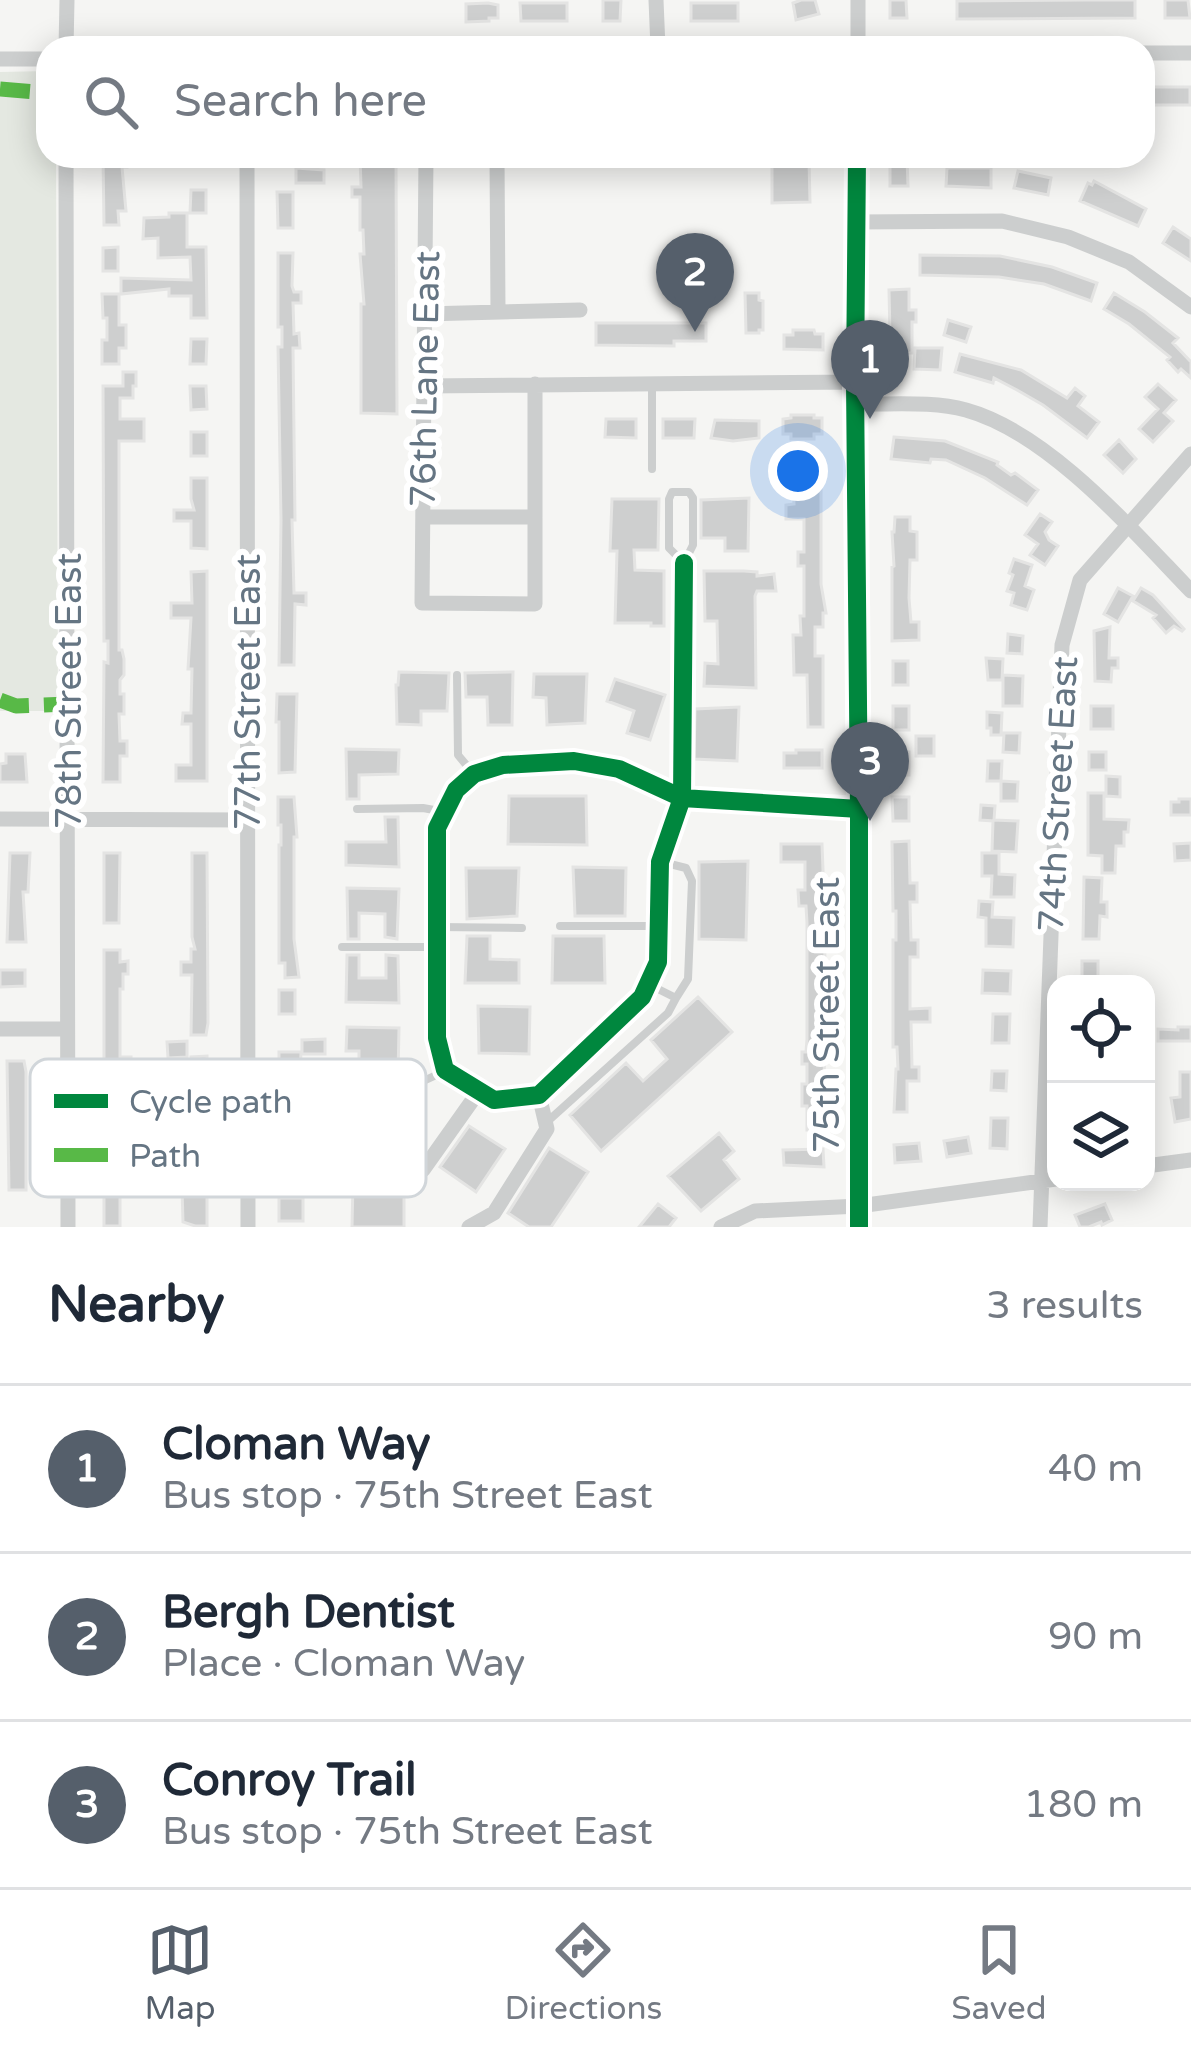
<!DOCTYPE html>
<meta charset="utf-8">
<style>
body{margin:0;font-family:"Varela Round",sans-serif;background:#f6f6f7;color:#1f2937}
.controls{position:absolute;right:36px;bottom:36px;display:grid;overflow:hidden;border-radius:24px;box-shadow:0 6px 30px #0003}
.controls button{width:108px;height:108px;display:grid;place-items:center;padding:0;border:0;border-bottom:3px solid #e0e1e3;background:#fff;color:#1f2937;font:60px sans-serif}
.you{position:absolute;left:798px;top:471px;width:42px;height:42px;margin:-30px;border:9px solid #fff;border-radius:50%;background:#1a73e8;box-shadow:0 0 0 18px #1a73e833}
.badge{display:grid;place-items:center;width:78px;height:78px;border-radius:50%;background:#555f6b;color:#fff;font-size:39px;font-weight:700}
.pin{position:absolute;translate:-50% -99px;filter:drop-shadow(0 3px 6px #0008)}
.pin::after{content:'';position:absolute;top:63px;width:42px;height:36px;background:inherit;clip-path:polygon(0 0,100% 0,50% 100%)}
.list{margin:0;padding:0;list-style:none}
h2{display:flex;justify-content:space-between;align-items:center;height:156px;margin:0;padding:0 48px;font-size:51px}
h2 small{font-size:39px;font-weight:400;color:#747a83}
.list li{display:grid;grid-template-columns:78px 1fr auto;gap:36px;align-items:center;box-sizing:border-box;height:168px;padding:0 48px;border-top:3px solid #e0e1e3}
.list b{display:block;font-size:45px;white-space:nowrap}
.list p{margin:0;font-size:39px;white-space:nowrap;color:#747a83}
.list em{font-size:39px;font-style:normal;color:#747a83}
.icon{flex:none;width:66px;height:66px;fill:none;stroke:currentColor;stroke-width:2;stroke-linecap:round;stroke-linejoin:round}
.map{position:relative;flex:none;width:1191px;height:1227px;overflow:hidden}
.search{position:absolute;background:#fff;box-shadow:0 6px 30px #0003;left:36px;right:36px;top:36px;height:132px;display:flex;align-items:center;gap:30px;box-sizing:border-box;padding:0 42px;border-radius:36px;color:#747a83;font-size:45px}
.sheet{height:660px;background:#fff}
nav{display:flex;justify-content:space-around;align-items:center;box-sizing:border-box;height:168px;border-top:3px solid #e0e1e3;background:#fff;font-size:33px;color:#747a83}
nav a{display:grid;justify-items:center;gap:6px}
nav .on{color:#555f6b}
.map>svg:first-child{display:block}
</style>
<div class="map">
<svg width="1191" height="1227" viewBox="0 0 1191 1227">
<rect width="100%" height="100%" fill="#f5f5f3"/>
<path fill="#e4e8e1" d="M48,71V156H56L58,711H0V72Z"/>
<path fill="#cecfcf" stroke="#e4e4e3" stroke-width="3" d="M603,0H621L620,21H603Z
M801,0H815L819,14L796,20L793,3Z
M890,0H906L907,18H890Z
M1084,0H1135V18L957,19V1Z
M1165,0H1188L1190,18H1165Z
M488,3L498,5V18H489V21L466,22V4Z
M520,3H567V21H521Z
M691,3H738V21H691Z
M1145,87H1190V105H1145Z
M103,156L127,158V167H122L126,211H118L119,225H104Z
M360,156H396L397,414L361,413V304H364L360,254H364L363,230H360V197H352V187H361Z
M890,158H907L908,186H890Z
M772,160H809L810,202L772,203Z
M296,168L324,170V183H296Z
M947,168H991V188L946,186Z
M1018,171L1051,178L1048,195L1014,188Z
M1094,181L1146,209L1138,226L1080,201L1088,183L1092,185Z
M191,190H206V213H190Z
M277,192H293V228H278Z
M169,213H187V247H206L207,318H191V296H169V289L121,294V278L191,280L190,257L158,258V238L143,239L144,218L169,217Z
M1173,227L1191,239V261L1163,243Z
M118,247V271H103V248Z
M278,253H293L292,286L294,292H301V303H293L294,334L299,333L300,348H293L295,520H292L294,593H306V605L295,604L294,665H279L281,520L278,347H282V327H278Z
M920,255L1000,256L1052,267L1097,283L1091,301L1044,284L999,277L920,275Z
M909,289V310H916V322H912V353H896V335H890L889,290Z
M745,293H759V300L763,301V330H759V333H746Z
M1114,293L1145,312L1178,338L1173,343L1191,362V378L1181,369L1178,372L1167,360L1170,357L1129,324L1104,309Z
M102,294H119V325H126V348H119V364H102V340H107V318H103Z
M948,320L971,327L966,342L944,335Z
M596,323H706V341H674V346L596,345Z
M793,330H814L815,334H823V350L784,349V335H793Z
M191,339H207L206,364H190Z
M915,348H942L940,370L914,369Z
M960,354L1021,370L1067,398L1075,388L1085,396L1078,406L1099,422L1087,438L1043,405L1017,390L994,378L993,383L955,372Z
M123,372H136V386H133V398H120V419H144V441H119V650H122L124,659V675L120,680V694H124V714H119L120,741H127V756H120V782H103L104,662L108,663V641H104L103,386H123Z
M1158,384L1176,400L1164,413L1173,421L1153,442L1139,429L1158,409L1145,397Z
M190,386H206L207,409L191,410Z
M791,415H814V418H822V434H814V439H791V434H783V419L791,418Z
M606,419H636V438L605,437Z
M663,419H695L694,438H663Z
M715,420L759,421V438L733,441L711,438Z
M191,432H207V456H191Z
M894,437L945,441L998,462L997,465L1011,475L1015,473L1038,490L1027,505L985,478L946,460L931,459L930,463L891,459Z
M1119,440L1136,459L1123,473L1104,455Z
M191,478H207V549L191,548V521H174V510H194L191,499Z
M793,481H821V584L826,613H823V627H815V656H823V727H808L807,675H794L793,635H801L800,616H804V566H798V552H804V519H786V505L794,504Z
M749,498L748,551H725V538H701V500Z
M612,499H659L658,550H634L635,570L664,571V626H651V623H615L617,551H610Z
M1040,514L1052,522L1045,532L1049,540L1058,546L1045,565L1030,555L1038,544L1025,535Z
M895,517H910V531L917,532V560H910L909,598L911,622H919V640L892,641V567L894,566L892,532H894Z
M1014,559L1032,565L1025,586L1034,590L1027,610L1011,605L1014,593L1007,591L1013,575L1009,573Z
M207,571V781H176V765H191V724H182L183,713H191L192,669H188L191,618H171V603H192L191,572Z
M704,571H744L757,572V576L774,574L776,591H757L755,596L756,688L704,686L705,663L718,664L717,621H705Z
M1118,588L1133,596L1118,622L1104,614Z
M1141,588L1153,595L1184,629L1182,631L1174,626L1166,633L1153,618L1156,615L1133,601Z
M1110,627L1109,658H1118V668H1112L1111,682L1095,681L1094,631Z
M1008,634L1023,636L1022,654L1007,653Z
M986,658L1003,659L1002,680H988Z
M893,661H908V685H893Z
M399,672L449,673L447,711H421V725L397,724L396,685H398Z
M513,672L512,725H488L487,697H466L465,673Z
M534,674H587L585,723L547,725L546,698L533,697Z
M1003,675L1023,676L1022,706H1003Z
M615,679L665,695L650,740L627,733L634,711L607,701Z
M277,694H297L295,772L279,773V722H276Z
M893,706H909V730H893Z
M1091,706H1113V729H1091Z
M739,707L737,761L694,759L695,709Z
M987,712L1002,713L1001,735H991V728H987Z
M1004,733H1020L1019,753L1003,752Z
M916,736H934V756H916Z
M346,749L399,750L398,774L359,775V799H347Z
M796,750H822V768H784V753H796Z
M892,752H909V775H892Z
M1089,752H1106V770H1089Z
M6,754H25L27,782H0V764L6,763Z
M988,761H1002L1001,781H987Z
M1106,776L1120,777V797L1106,796Z
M1001,781L1018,782L1017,801H1001Z
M1088,793H1104V819L1129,820L1128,832H1124V846H1116L1115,873H1102V856L1088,855Z
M509,796H586L587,845L508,844Z
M278,797H294L297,837H294V939L299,977L285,978V963H279V845H281V825H278Z
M892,797H909V821H893Z
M1179,799H1191V815H1171V802H1179Z
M981,805L995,806L994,820L1018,821L1016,852L992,851L993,821L980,820Z
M385,817H398L399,867L346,865V842H386Z
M909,841L910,883H917V902H910L911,940H918V957H910V1009L930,1008V1022H911L912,1067H919V1081H907V1112H894L896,1069H898L897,1047H893V940H896V911H893L892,842Z
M1191,843V860L1175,861L1174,844Z
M781,844H822L825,922L824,1130H807V1106H802V1084H807V1064H802V1052H806L807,1039V923L806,906H799L798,890H805V862H781Z
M10,853H30L28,892H23L26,942H7Z
M104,853H120L119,923H104Z
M192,853H207L208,1023L206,1035H191L192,975H181V962H191V949H195L192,937Z
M982,853H999V874L1015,875L1014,897H991L992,876H982Z
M748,861L746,940L699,939V862Z
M573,867L626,868L625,916H575Z
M466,868H519L517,916L467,919Z
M1084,877L1102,878L1101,902H1107V917L1100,916L1099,939H1083Z
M347,888L399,889L397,939L385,937V914L359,913V939H348Z
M979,901L993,902L992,917L1014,918L1013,947L986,946V918L978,917Z
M467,936H490V959L519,960V983H465Z
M553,936H604L605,983H552Z
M104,950H120V962L128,961V974H123V989H120V1057H131V1069L120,1068V1129H104Z
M347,955H359V978H386V955L398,956L399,1003L346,1002Z
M1082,961H1098V981H1082Z
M0,970H25V986L0,987Z
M983,970L1011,971L1010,994L982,993Z
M279,990H295V1014H279Z
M698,997L732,1032L601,1151L570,1115L626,1063L643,1081L667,1059L651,1040Z
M478,1006L530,1007L529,1054L479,1053Z
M993,1014H1010L1009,1043H992Z
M347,1027L399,1028L398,1075H359V1051H346Z
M1178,1027H1191V1041H1158V1029L1178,1030Z
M325,1039V1054H302V1040Z
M187,1041V1057L168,1058L167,1042Z
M279,1052H301L299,1098H286V1076H279Z
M207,1056V1226H195L183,1222L182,1188H178L176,1171H182V1138H192V1118H184V1106H193L191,1057Z
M7,1061H24L26,1072V1190H9Z
M992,1071H1007L1006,1091L991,1090Z
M1180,1072H1191V1119L1175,1122L1171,1098L1180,1097Z
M991,1118H1008L1007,1149L990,1148Z
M469,1126L505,1149L476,1192L440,1167Z
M719,1133L734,1151L724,1160L739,1179L701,1211L668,1176Z
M968,1137L971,1153L947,1157L944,1141Z
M919,1143L921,1161L895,1163L894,1145Z
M549,1148L588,1172L551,1227H529L508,1213Z
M823,1149L824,1167L784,1165L783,1150Z
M104,1153H120V1226H104Z
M353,1183L404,1185V1227H352Z
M279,1198H303V1221H279Z
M658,1204L676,1218L669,1227H639Z
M1105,1204L1112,1220L1102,1225L1101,1222L1089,1227H1080L1075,1215Z"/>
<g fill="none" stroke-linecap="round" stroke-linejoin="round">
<path stroke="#cccece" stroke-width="8" d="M652,386V469
M672,492H689L693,498V545L684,563L669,548V499Z
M457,675L458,755L473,773
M357,809L423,808L445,812
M560,926H657
M438,927L522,928
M342,947H435
M650,985L676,998L688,979L692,881L686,868L662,862
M347,1087C387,1088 409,1093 444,1070
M548,1121L668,1013L676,998"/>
<path stroke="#cccece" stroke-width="15" d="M656,0L658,48
M66,48L67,0
M858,48V0
M1143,53H1191
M0,59H48
M66,156L68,1227
M247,156L248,1227
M426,156L422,603L535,604V384
M497,156L498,311
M857,156L855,382L859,809V1227
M857,222L1002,221L1068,237L1129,262L1191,307
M425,314L580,310
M424,386L855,382L872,404C903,404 936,402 966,410C1049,433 1132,530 1191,591
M423,517H535
M684,563L682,798L660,862L658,962L642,997L539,1095L494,1100L445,1070L437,1038V828L456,790L474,774L503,765L574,761L619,769L682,798L859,809
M0,819L247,820
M0,1029H67
M1146,1166L1191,1160
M339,1171L412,1173L423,1170L479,1091
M469,1227L494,1213L547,1129L539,1095
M721,1227L755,1211L859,1206L1056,1179
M1040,1227L1062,645L1080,580L1191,454"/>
<path stroke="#58b947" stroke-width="15" stroke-dasharray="30 15" stroke-linecap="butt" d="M0,89L48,93
M0,700L16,706L68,704"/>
<g stroke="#fff" stroke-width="26">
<path id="cycleway" d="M857,156L855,382L859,809V1227
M684,563L682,798L660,862L658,962L642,997L539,1095L494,1100L445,1070L437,1038V828L456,790L474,774L503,765L574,761L619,769L682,798L859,809"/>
</g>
<use href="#cycleway" stroke="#00873e" stroke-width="18"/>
</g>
<g text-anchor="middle" stroke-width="12" stroke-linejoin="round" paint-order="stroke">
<g font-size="36" fill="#657583" stroke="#fff">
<text transform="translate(424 379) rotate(-89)" y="13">76th Lane East</text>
<text transform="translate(68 691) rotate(-90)" y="13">78th Street East</text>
<text transform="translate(247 692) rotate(-90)" y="13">77th Street East</text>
<text transform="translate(1057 794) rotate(-87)" y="13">74th Street East</text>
<text transform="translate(826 1015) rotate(-90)" y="13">75th Street East</text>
</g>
</g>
<rect x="30" y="1059" width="396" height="138" rx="18" fill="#fff" stroke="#d1d6da" stroke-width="3"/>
<rect x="54" y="1094" width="54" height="14" fill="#00873e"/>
<rect x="54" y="1148" width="54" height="14" fill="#58b947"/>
<g font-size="33" fill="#657583">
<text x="129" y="1113">Cycle path</text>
<text x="129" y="1167">Path</text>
</g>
</svg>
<div class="controls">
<button><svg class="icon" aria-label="locate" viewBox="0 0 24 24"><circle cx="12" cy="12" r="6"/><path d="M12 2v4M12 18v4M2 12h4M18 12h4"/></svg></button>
<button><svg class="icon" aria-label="layers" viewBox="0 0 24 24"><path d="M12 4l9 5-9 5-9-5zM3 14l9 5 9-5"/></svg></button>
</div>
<div class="you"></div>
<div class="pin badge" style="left:870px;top:419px">1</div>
<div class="pin badge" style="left:695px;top:332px">2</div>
<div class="pin badge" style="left:870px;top:821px">3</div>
<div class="search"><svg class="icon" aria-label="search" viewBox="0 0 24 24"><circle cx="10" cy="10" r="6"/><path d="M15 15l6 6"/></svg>Search here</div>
</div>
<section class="sheet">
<h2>Nearby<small>3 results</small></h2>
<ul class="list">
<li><span class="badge">1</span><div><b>Cloman Way</b><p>Bus stop · 75th Street East</p></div><em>40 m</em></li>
<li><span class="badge">2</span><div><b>Bergh Dentist</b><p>Place · Cloman Way</p></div><em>90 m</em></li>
<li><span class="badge">3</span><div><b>Conroy Trail</b><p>Bus stop · 75th Street East</p></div><em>180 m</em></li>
</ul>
</section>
<nav>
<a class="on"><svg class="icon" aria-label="map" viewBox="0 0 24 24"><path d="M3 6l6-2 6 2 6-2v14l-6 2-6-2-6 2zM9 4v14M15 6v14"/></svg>Map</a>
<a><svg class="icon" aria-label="directions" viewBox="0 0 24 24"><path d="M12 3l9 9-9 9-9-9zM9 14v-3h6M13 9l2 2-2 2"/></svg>Directions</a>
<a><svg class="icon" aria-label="saved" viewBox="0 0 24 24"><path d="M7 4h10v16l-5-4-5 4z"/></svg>Saved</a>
</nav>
